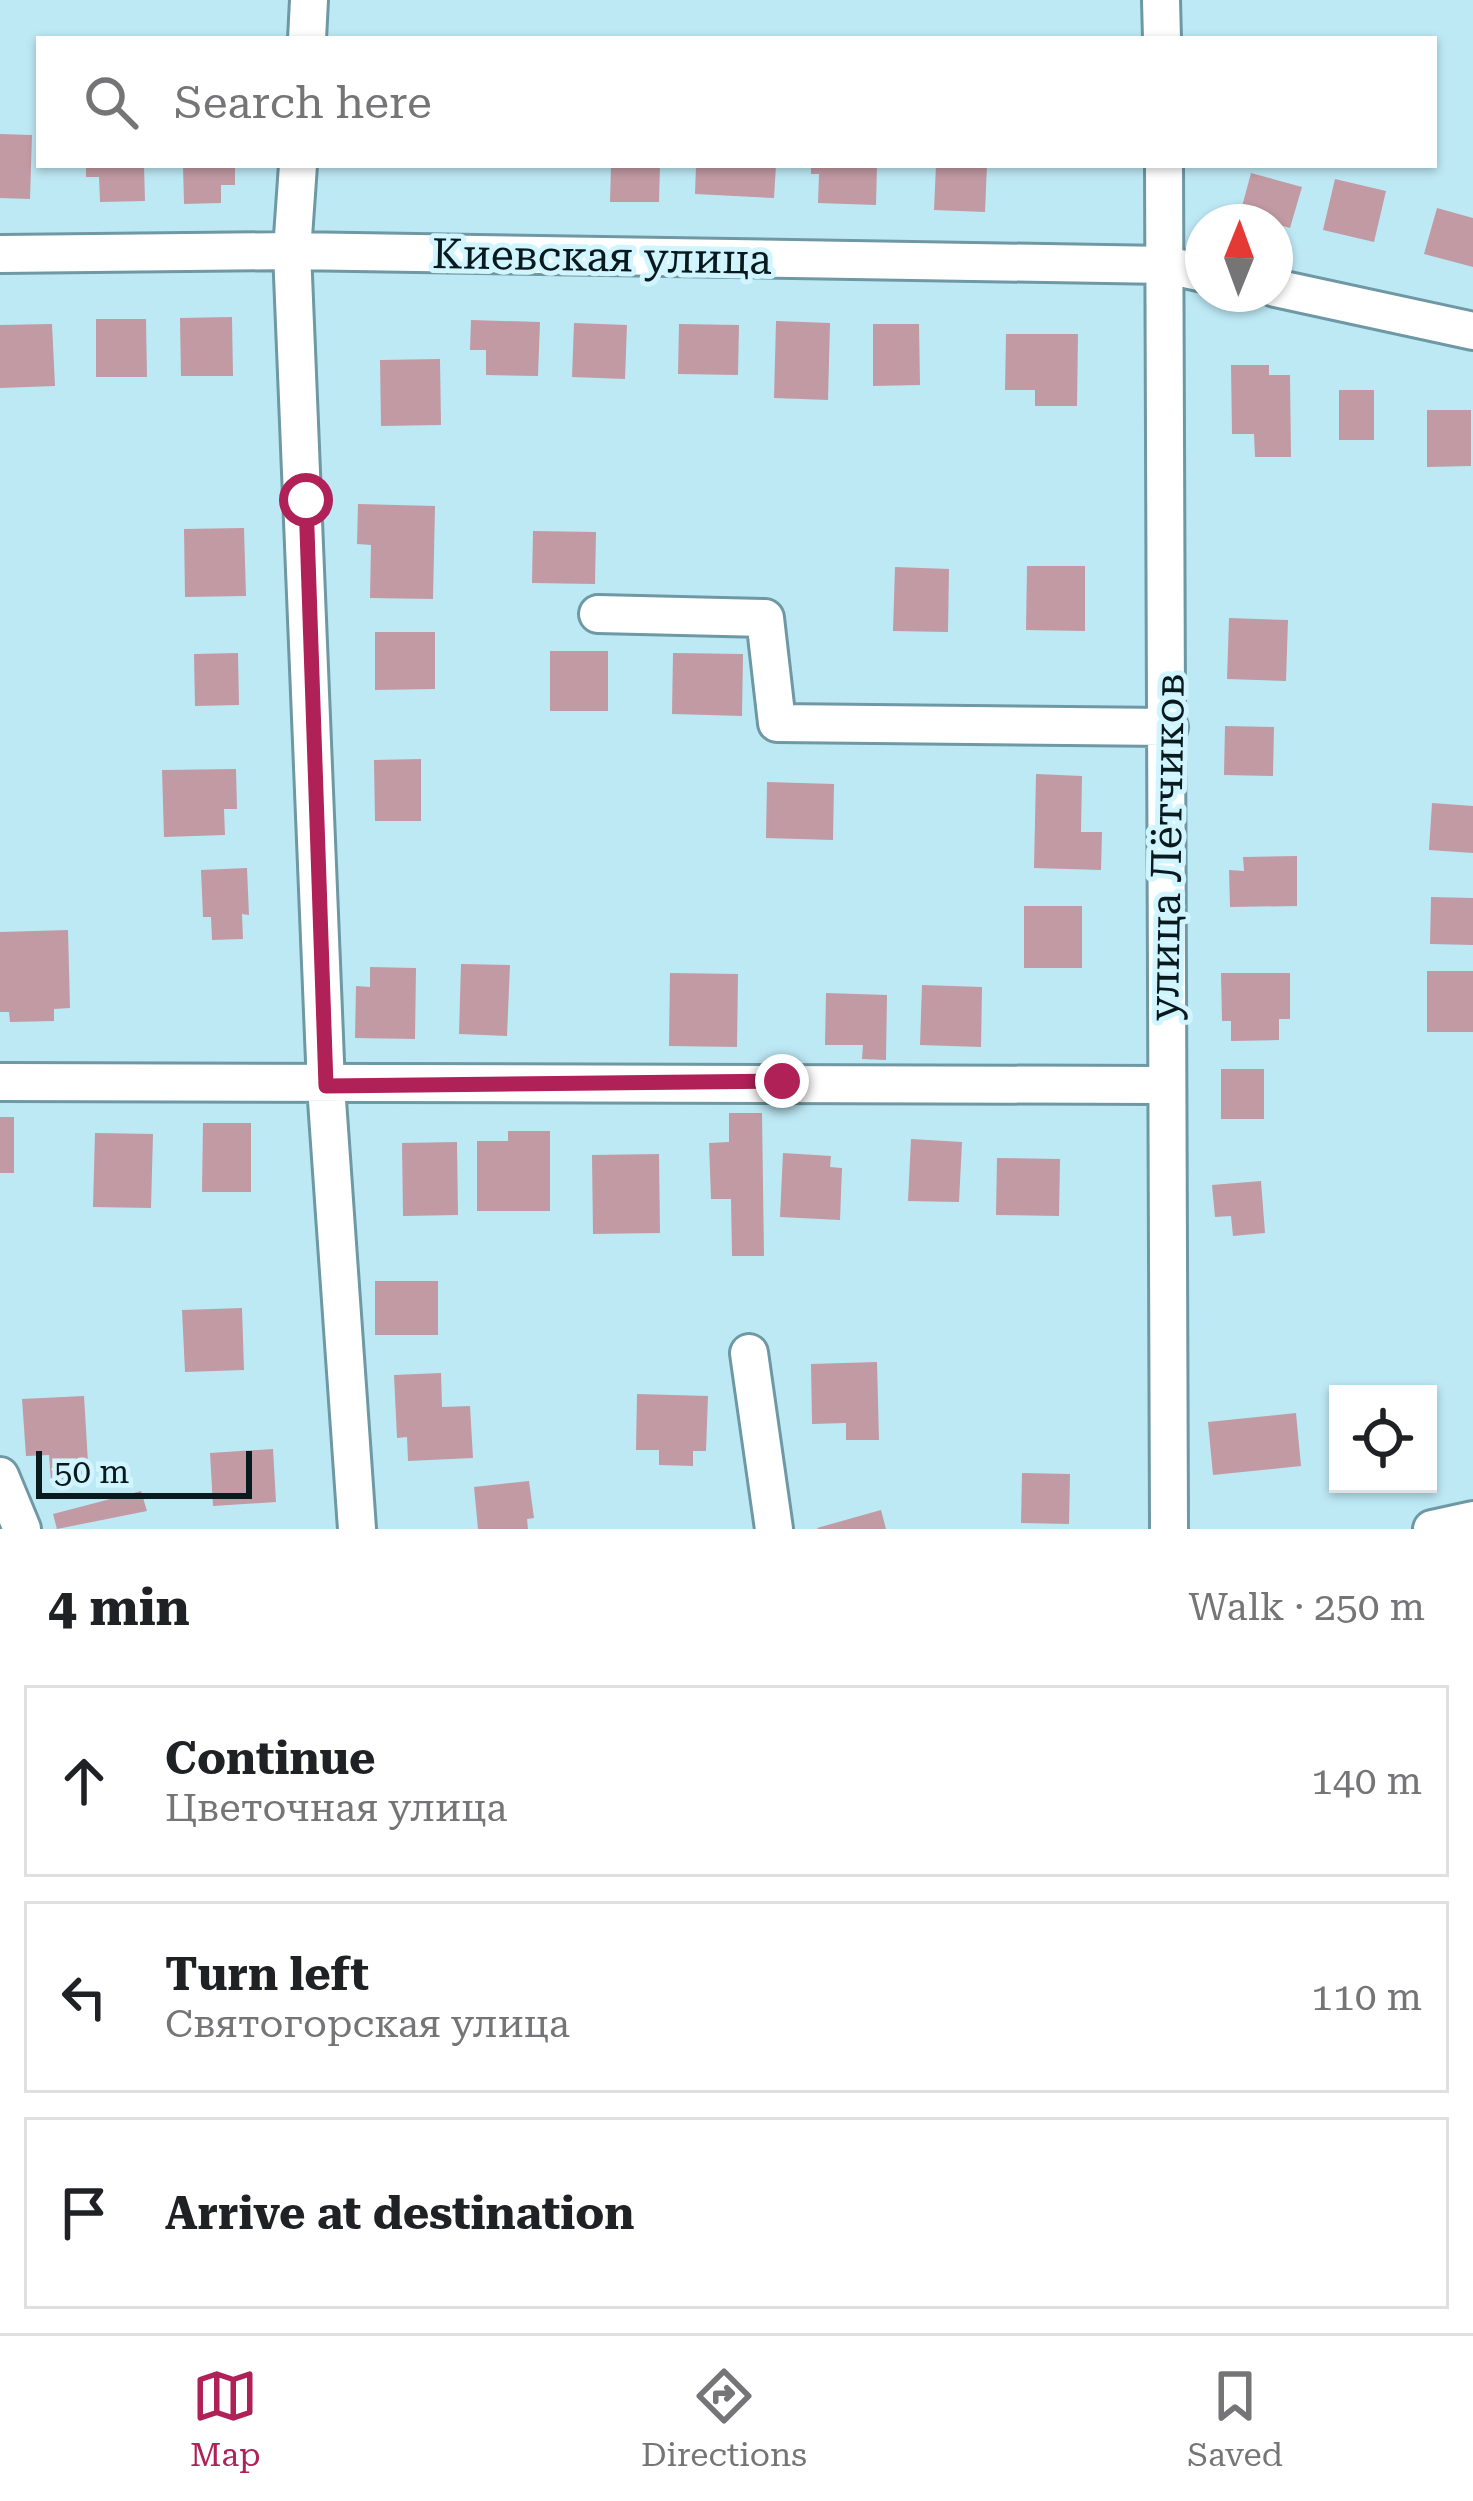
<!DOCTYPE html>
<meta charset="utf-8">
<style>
body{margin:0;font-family:"Roboto Serif",serif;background:#f6f6f6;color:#202124}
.controls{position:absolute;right:36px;bottom:36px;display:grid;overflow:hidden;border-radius:0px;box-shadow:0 3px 9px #0004}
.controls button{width:108px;height:108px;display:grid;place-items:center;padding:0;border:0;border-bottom:3px solid #e0e0e0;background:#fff;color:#202124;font:60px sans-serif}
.compass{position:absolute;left:1185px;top:204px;width:108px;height:108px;border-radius:50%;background:#fff;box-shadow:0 3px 9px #0004;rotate:1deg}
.scale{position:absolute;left:36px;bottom:30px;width:216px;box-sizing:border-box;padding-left:12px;border:6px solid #091a1e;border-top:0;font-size:33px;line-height:42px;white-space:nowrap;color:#091a1e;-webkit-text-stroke:9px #d1f5ff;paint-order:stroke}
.stop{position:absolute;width:36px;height:36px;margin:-27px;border:9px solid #b02157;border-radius:50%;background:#fff}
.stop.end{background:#b02157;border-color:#fff;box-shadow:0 3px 12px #0008}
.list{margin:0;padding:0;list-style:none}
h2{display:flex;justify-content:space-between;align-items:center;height:156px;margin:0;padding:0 48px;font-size:51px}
h2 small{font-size:39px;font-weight:400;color:#757577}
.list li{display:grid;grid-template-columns:78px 1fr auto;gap:36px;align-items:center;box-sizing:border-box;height:192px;margin:0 24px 24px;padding:0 24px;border:3px solid #e0e0e0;border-radius:0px}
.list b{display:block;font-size:45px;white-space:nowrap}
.list p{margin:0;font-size:39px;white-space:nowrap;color:#757577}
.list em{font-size:39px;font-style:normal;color:#757577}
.icon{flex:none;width:66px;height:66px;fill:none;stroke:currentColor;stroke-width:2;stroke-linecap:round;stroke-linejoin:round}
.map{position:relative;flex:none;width:1473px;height:1529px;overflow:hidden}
.search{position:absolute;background:#fff;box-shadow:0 3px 9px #0004;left:36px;right:36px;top:36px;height:132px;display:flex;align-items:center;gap:30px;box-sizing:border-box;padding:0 42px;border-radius:0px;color:#757577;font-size:45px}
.sheet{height:804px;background:#fff}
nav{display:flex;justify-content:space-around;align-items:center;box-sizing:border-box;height:168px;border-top:3px solid #e0e0e0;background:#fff;font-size:33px;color:#757577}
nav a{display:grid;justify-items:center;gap:6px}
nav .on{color:#b02157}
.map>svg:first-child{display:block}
</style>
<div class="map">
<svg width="1473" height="1529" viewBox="0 0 1473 1529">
<rect width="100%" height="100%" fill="#bde9f5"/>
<path fill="#c29aa3" d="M0,134L32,135L30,199L0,198Z
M86,165H144L145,201L100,202L99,177H86Z
M183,165H235V185H221V203L184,204Z
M611,165H660L659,202H610Z
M696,165H776L774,198L695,194Z
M811,165H877L876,205L818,203L819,174H811Z
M936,165H987L985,212L934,210Z
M1251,173L1302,187L1290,228L1240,214Z
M1335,179L1386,191L1374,242L1323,230Z
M1437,208L1473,218V267L1424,254Z
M232,317L233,376H181L180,318Z
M96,319H146L147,377H96Z
M471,320L540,322L538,376L486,375V350H470Z
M776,321L830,323L828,400L774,398Z
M574,323L627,325L625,379L572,377Z
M52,324L55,386L0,388V325Z
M679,324L739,325L738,375L678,374Z
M873,324H919L920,385L873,386Z
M1006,334H1078L1077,406H1035V390H1005Z
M440,359L441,425L381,426L380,360Z
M1231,365H1269V375H1290L1291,457H1255L1254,434H1232Z
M1339,390H1374V440H1339Z
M1427,410H1471V466L1427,467Z
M358,504L435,506L433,599L370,598L371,545L357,544Z
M244,528L246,596L185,597L184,529Z
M533,531L596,532L595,584L532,583Z
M1027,566H1085V631L1026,630Z
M895,567L949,569L948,632L893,631Z
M1229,618L1288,620L1286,681L1227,679Z
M375,632H435V689L375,690Z
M550,651H608V711H550Z
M238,653L239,705L195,706L194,654Z
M673,653L743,654L742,716L672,714Z
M1225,726L1274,727L1273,776L1224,775Z
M421,759V821H375L374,760Z
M236,769L237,809H224L225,835L164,837L162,770Z
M1036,774L1082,776L1081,832H1102L1101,870L1034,868Z
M767,782L834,784L833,840L766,838Z
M1432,803L1473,806V853L1429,850Z
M1297,856V906L1230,907L1229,870L1244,871L1243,857Z
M247,868L249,915L242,914L243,939L212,940L211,917H203L201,870Z
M1431,897L1473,898V945L1430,944Z
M1024,906H1082V968H1024Z
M68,930L70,1008L54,1009V1021L10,1022L9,1012H0V932Z
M461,964L510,965L507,1036L459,1034Z
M370,967L416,968L415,1039L355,1038L356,986L370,987Z
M1427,971H1473V1032H1427Z
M670,973L738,974L737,1047L669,1046Z
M1221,973H1290V1019H1279V1040L1231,1041V1021H1222Z
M922,985L982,987L981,1047L920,1045Z
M826,993L887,995L886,1060L862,1059L863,1045H825Z
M1221,1069H1264V1119H1221Z
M729,1113H762L764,1256H732L731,1199H711L709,1143L729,1142Z
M0,1117H14V1173H0Z
M203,1123H251V1192H202Z
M508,1131H550V1211H477V1141H508Z
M95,1133L153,1134L151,1208L93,1207Z
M911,1139L962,1142L959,1202L908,1201Z
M457,1142L458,1215L403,1216L402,1143Z
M783,1153L831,1156L830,1167L842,1168L840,1220L780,1217Z
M659,1154L660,1233L593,1234L592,1155Z
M997,1158L1060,1159L1059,1216L996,1215Z
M1261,1181L1265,1233L1233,1236L1231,1216L1215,1217L1212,1185Z
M375,1281H438V1335H375Z
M242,1308L244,1370L185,1372L182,1310Z
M877,1362L879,1440H846V1423L812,1424L811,1364Z
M441,1373L442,1407L470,1406L473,1458L408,1461L407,1437L397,1438L394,1375Z
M637,1394L708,1396L706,1451H693V1466L659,1465V1450H636Z
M84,1396L89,1479L51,1481L49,1455L26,1456L22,1399Z
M1296,1413L1301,1466L1213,1475L1208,1422Z
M273,1449L276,1502L213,1506L210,1453Z
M1022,1473L1070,1474L1069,1524L1021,1523Z
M529,1481L534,1518L527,1519L528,1529H478L474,1487Z
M141,1491L147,1511L57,1529L53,1514Z
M881,1510L886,1529H818L817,1528Z"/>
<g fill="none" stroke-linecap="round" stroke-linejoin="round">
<g stroke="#6e98a3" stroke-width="42">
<path id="minor" d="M1161,0L1162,39
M307,39L309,0
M298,165L292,251L326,1086L357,1529
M1164,165L1169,1529
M0,254L292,251L1166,265L1203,273
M1275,288L1473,331
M598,614L765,618L777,723L1169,727
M0,1082L1163,1085
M749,1353L774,1529
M0,1476L22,1529
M1432,1529L1473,1520"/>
</g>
<use href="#minor" stroke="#fff" stroke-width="36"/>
</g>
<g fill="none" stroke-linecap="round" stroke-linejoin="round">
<path stroke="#b02157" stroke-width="15" d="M306,500L326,1086L782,1081"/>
</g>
<g text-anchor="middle" stroke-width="10" stroke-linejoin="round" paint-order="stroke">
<g font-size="42" fill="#091a1e" stroke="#d1f5ff">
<text transform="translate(602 256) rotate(1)" y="15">Киевская улица</text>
<text transform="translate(1166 847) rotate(-89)" y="15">улица Лётчиков</text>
</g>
</g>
</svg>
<div class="controls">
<button><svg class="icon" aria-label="locate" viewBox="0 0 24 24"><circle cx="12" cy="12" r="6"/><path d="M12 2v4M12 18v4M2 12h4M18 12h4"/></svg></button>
</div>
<svg class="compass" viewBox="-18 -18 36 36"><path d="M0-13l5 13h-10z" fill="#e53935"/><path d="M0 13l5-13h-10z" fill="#757577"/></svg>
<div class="scale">50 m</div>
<div class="stop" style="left:306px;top:500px"></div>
<div class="stop end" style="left:782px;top:1081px"></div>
<div class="search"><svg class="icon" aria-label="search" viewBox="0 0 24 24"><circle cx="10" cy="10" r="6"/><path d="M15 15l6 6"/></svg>Search here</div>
</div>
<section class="sheet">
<h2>4 min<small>Walk · 250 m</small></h2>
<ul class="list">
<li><svg class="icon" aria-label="ahead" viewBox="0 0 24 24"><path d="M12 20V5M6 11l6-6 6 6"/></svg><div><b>Continue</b><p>Цветочная улица</p></div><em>140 m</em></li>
<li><svg class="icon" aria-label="left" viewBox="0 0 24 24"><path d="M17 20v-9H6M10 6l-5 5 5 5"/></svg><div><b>Turn left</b><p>Святогорская улица</p></div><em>110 m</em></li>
<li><svg class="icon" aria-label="arrive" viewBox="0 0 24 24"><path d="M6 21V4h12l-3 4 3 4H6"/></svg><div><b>Arrive at destination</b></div></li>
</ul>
</section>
<nav>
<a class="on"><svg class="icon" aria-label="map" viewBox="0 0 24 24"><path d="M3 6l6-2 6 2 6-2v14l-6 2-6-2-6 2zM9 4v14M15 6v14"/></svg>Map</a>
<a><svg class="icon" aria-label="directions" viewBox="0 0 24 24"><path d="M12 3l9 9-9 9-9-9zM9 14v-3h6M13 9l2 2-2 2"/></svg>Directions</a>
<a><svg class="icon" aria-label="saved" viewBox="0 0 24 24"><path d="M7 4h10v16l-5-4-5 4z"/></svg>Saved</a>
</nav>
